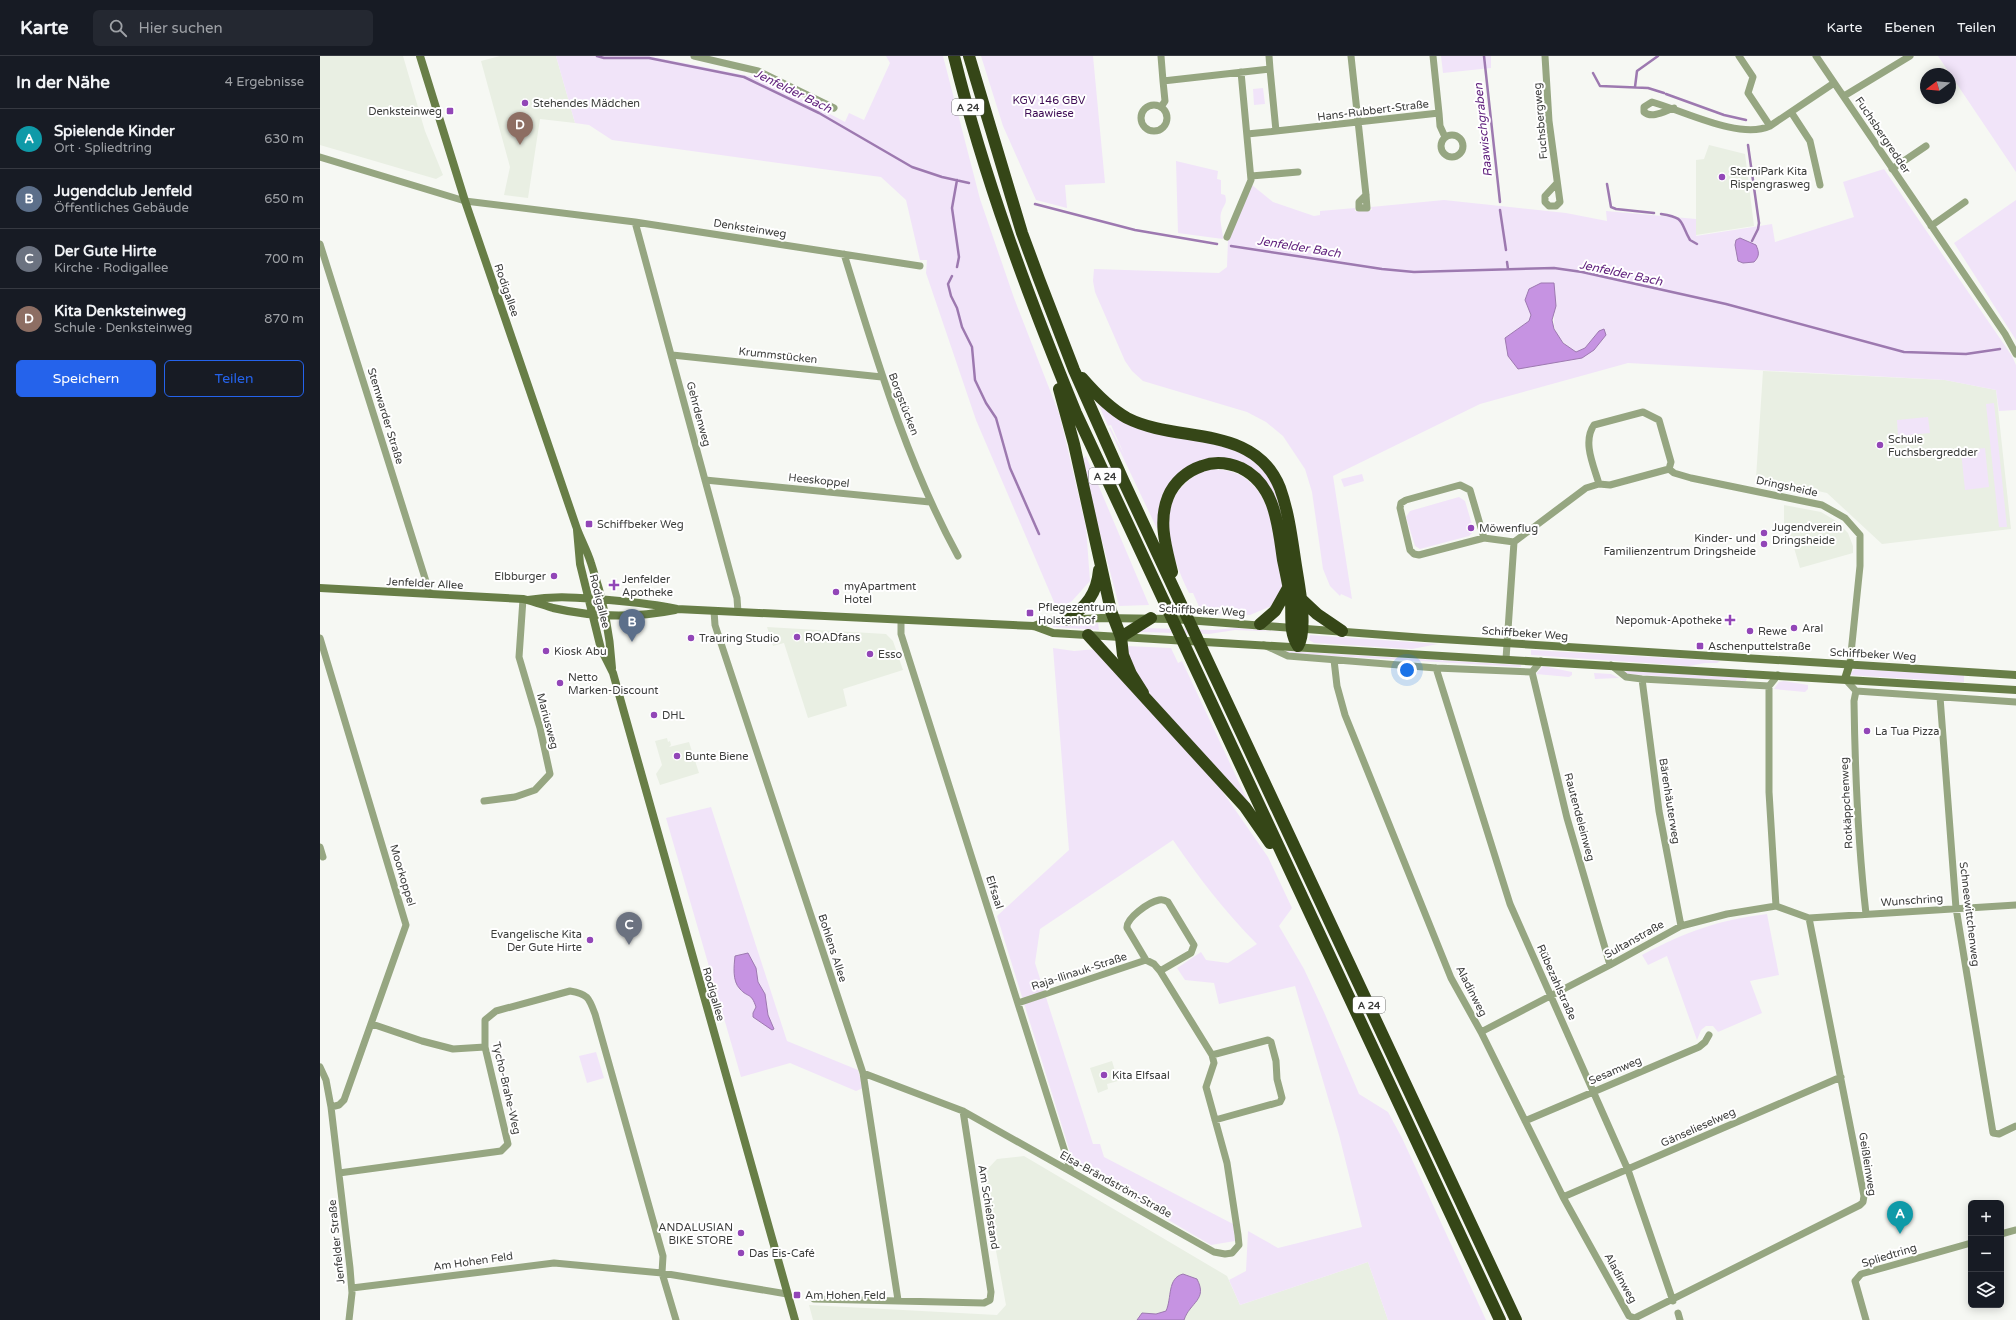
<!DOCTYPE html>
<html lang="de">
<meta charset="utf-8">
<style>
body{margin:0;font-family:"Varela Round",sans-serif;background:#242831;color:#f1f3f6}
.controls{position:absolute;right:12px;bottom:12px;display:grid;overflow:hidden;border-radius:6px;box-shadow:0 2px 10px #0003}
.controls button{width:36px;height:36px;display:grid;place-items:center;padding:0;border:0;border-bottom:1px solid #363941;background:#171b24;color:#f1f3f6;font:20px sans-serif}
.compass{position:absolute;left:1600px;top:12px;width:36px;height:36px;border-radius:50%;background:#171b24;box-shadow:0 2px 10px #0003;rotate:254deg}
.you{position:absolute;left:1087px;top:614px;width:14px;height:14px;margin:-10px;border:3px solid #fff;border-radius:50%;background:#1a73e8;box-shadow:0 0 0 6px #1a73e833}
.badge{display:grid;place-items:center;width:26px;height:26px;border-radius:50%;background:#2563eb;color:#fff;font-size:13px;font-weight:700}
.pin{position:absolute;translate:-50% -33px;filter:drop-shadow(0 1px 2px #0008)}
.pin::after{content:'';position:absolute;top:21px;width:14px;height:12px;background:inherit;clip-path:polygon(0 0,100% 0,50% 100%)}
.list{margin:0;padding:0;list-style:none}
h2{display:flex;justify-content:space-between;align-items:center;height:52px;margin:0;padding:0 16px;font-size:17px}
h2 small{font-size:13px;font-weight:400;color:#9ea1a6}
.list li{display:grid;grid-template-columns:26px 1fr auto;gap:12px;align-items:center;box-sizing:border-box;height:60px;padding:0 16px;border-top:1px solid #363941}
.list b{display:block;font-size:15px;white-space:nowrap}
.list p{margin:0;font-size:13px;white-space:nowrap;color:#9ea1a6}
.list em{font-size:13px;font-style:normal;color:#9ea1a6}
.actions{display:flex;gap:8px;padding:12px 16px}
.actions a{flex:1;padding:9px 0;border:1px solid #2563eb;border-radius:6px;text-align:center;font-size:14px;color:#2563eb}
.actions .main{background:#2563eb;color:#fff}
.icon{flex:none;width:22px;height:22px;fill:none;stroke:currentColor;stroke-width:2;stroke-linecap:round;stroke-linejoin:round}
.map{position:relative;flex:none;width:1696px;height:1264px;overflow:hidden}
header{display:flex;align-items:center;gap:24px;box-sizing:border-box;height:56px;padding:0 20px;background:#171b24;border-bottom:1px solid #363941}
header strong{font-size:19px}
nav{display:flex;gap:22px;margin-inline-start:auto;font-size:14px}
.search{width:280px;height:36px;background:#242831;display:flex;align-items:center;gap:10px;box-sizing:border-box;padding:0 14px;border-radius:6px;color:#9ea1a6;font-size:15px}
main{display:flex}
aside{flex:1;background:#171b24}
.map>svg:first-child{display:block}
</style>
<header>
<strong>Karte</strong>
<div class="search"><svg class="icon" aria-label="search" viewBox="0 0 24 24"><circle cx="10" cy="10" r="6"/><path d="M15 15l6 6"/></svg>Hier suchen</div>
<nav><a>Karte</a><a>Ebenen</a><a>Teilen</a></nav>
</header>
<main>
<aside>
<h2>In der Nähe<small>4 Ergebnisse</small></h2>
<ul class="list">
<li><span class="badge" style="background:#0f9aa8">A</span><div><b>Spielende Kinder</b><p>Ort · Spliedtring</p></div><em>630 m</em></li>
<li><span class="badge" style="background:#5c6f8a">B</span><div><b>Jugendclub Jenfeld</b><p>Öffentliches Gebäude</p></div><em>650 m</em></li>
<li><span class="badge" style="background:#6b7280">C</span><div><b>Der Gute Hirte</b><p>Kirche · Rodigallee</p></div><em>700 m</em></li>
<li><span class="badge" style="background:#8d6e63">D</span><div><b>Kita Denksteinweg</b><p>Schule · Denksteinweg</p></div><em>870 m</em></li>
</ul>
<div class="actions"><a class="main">Speichern</a><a>Teilen</a></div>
</aside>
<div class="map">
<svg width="1696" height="1264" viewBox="0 0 1696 1264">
<rect width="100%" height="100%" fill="#f6f8f3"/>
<path fill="#e9efe3" d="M0,0H83L105,75L123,119L116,123L0,89Z
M180,0H236L255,67L220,63L208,142L184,139L190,111L161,5Z
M1389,89L1425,98L1434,170L1376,179V104L1384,103Z
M1443,315L1625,324L1676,334L1691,473L1562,488L1507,437L1436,422Z
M1464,449L1501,456L1516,465L1528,477L1533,490V497L1480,512L1469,475L1464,470Z
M447,571L566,578L573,585L583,614L523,633L527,650L488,662L464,587L453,590Z
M347,682L348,686L350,685L351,689L349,691L369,686L379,717L340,729L336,718L342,709L335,685Z
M792,1005L798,1025L787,1028L788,1033L778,1037L770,1012Z
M704,1100L907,1220L920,1249L1048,1206L1068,1264H493L489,1249L677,1259L686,1249L662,1119L677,1103Z"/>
<path fill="#f1e4f9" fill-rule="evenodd" d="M236,0H329L434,21L478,41L525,66L529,57L544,64L570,7L566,0H623L660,143L694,242L740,360L766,471L770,525L752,545L737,553L656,364L606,217L607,204H600L586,144L561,121L292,84L269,69L255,67Z
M661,0H773L785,127L745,129L747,152L716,144L683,70Z
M1121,0H1171V12L1123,17Z
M1618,0H1696V116Z
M943,32L945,48L934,49L933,33Z
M856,105L898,115L897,123L901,124V138L905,139C908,148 903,149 901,157C899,164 903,176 903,183L858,177Z
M1564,113L1692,300L1696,309V354L1679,355L1676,334L1625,324L1308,307L1160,348L1013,420L1032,543L1021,538L1020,540L1010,530L1003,513L992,436L985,413L963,380L946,366L927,356L823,325L812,315L805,305L775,236L773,225L774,213L899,217L907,211L908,184L932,129L953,146L994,160L1000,159V155L1035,152V155L1052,154L1051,151L1124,144L1246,157L1287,165L1286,155L1376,163V180L1452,168L1455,186L1534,161L1523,126ZM1236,250C1230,274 1237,282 1256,296L1265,292L1279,275L1262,302L1225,307L1208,312L1199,273L1209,265L1211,259Z
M1696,144V284L1634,187Z
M778,347L872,383L920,395L943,412L955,433L964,468H962L920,409L861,417L839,477L789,372L790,371L804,398L791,369L788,370Z
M1674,347L1687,471H1679L1666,348Z
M1608,361L1610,377L1578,380L1577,364Z
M1665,392L1669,431L1645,434L1641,395Z
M766,400L829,549L799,550L761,404Z
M887,413C922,412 938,427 950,458L963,527V533L953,552L949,551L930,559L885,557L880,553L873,537H869C847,491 830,439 887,413Z
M1042,418L1044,425L1024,431L1021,423Z
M1139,441L1145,445L1154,475L1149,480L1100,493L1095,490L1086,461L1090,455Z
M778,567L779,574L733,571V570Z
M825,572L893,574L915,572L966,576L915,574L889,578L819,576Z
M990,579L1118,588L1092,593L994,587L989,584Z
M807,590L851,592L858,607L862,605L931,752L833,643L809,605Z
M733,592L754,595L776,593L900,732L948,801L972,852L959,870L984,913L1004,956L1039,1038L1068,1056L1082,1082L1166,1264H1068L1048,1206L920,1249L909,1224L926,1215L928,1175L958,1192L1042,1171L1019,1079L975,930L899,948L894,927L865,924L857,912L881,896L886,904L908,907L937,888C905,856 879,822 853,784L720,873L715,907L773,1088H780L784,1101L913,1168L915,1185L891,1189L754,1109L677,860L749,794Z
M1211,594L1400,605L1397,607H1385L1369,610L1211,599Z
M964,595L1201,609V611L964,597Z
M1223,610L1252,616V619L1249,621L1216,618Z
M1535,613L1644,619V626L1528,619Z
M1305,614L1427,622L1426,625L1305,618Z
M1274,617L1291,618L1299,622L1275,623Z
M1464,625L1488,629V633L1485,636L1454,633L1459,626Z
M391,751L467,985L538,1014L543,1032L536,1035L470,1007L421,1021L346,762Z
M1447,858L1459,919L1430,925L1442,957L1398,976L1393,970H1386L1381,974L1377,984L1347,900L1328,909L1322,899C1365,876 1398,864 1447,858Z
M276,996L284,1022L267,1027L259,1000Z"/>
<path fill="#c693e2" stroke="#9d79b0" d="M1420,182L1436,189C1439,196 1440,200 1434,206L1423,207L1418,205L1415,189L1416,184Z
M1221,227H1234L1236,250L1232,264L1234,273L1243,287L1256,296L1265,292L1279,275L1284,273L1286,279L1274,294L1262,302L1198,313L1188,300L1185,282L1209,265L1211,259L1205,244L1209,233Z
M428,897L436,912L438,926L445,938L448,959L454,973L452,974L433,961V957L436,951C431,936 428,942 420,933C412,925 414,910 415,900Z
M863,1218L877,1223C888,1244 870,1246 864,1264H817L822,1257L836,1258L846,1255C852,1242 847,1222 863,1218Z"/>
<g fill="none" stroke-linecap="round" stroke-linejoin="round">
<path stroke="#9d79b0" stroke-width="2.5" d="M277,0L284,2H329L424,21L499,57L592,111L622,121L649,127
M1164,0L1180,146
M1273,17L1280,30L1328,32L1344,37
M1315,31L1317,15L1338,0
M1346,38L1404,59L1426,64
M1428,89L1439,167L1438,173L1432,185
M1287,128L1291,151L1296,153L1334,157
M715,148L815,174L897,188
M1180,154L1186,194
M1341,158C1366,162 1359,165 1370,184L1377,188
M911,190L1062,213L1094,216L1234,212L1262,216L1406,248L1584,296L1646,298L1680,293
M1187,206L1188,213
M637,211L639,201L632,152L637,124
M632,220L628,228L631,240L637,252L642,271L652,291L655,324L666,347L676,362L690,412L719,478"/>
<path stroke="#96a681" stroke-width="7" d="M374,0L438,15L514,52
M841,0L843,25L950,13L956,75L1119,57L1113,0
M949,0L950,13
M1031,0L1046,139L1047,152H1039V146L1046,139
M1225,0L1229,65L1240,146L1236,150H1229L1225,146V140L1237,127
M1419,0L1433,21L1428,37L1450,70
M1496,0L1685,278L1696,298
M1524,40L1590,0
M821 62a13 13 0 1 1 26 0a13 13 0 1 1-26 0Z
M841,51L845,45L843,25
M1354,52C1345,55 1332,63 1324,56V51L1332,46C1364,55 1420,84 1450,70L1514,27
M1471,56L1490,85L1500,129
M1119,57L1120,70L1125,81
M927,78L956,75
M1121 90a11 11 0 1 1 22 0a11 11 0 1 1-22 0Z
M0,101L145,145L315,166L600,210
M1572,113L1606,90
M931,120L978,116
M315,166L417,542L418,556
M1611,170L1645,146
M907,181L931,124L921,16
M0,188L110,538
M524,198C556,301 586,405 638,500
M352,299L562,321
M385,424L610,446
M1279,428C1274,410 1262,386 1274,369L1323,356L1339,364L1351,406L1349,413
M1164,482L1150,434L1140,429L1086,444L1081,447L1080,452L1090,494L1094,498L1099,499L1164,482L1194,486
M394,555L395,569L543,1017L578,1244
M581,564V578L751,1115
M0,582L86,869L24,1044L19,1049L11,1051
M944,589L968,600L1116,612L1212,616L1221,605
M1186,603L1194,486L1266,432L1279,428L1290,429L1349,413L1354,417L1371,422L1502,449L1525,462L1540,479V510L1530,607
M1014,604L1017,630L1025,659L1131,922L1161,976L1243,1141L1309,1260L1315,1262L1540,1149L1543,1146L1544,1140L1489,862
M1291,609L1306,621L1322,623L1449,630L1458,619
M1116,612L1190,848L1308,1114L1353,1245
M1212,616L1247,762L1290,909
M1322,623L1339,755L1361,870
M1525,623L1536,635L1696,646
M1449,630V736L1456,850
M1536,635L1534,645C1535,717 1538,787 1546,858
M1620,641L1636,852L1673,1077L1679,1078L1696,1070
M164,745L195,741L215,734L230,718L220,672L199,601L203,543
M0,791L3,801
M698,947L826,904
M52,968L102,985L133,993L165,991
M1161,976L1290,909L1361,870L1407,858L1456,850L1489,862L1696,849
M892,999L948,984L951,986L956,1005L957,1023L962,1042L960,1046L895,1064
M0,1011L6,1024L11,1051L30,1212L32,1237L29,1264
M543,1017L643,1055L894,1196L905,1198L912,1197L919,1189L918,1179L907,1107L886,1031L894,1007L892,999L840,915L834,908L826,904L807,872C806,862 829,846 839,844C843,843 845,844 848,846L874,889L871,897L840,915
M1205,1065L1379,991L1385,986L1389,979
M19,1117L181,1095L188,1088L165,991V964L176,955L250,935C268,938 269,942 275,958L343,1200L342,1217L356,1264
M1243,1141L1521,1021
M1681,1178L1696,1174
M32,1232L234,1207L342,1217L467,1238
M494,1243L664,1247L670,1244L671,1236L643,1055
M1358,1257L1360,1264
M1546,1264L1535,1225L1541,1218L1651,1187"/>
<path stroke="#687e47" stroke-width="8" d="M100,0L145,145L256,470C260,482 267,494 271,507C283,542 290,576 292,612
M257,474L260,508L281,593L293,617L475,1264
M0,532L203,543C213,545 223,549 233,552C272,561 315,562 355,554
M208,544C238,539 259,542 289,544C312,546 334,548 357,553L714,570L733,577L1696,634
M714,570L727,565L781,562L853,563L1105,582L1696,619
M1525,623L1530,607"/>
<path stroke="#354617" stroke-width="12" d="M634,0C664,122 708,240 756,357L1180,1264
M649,0L702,177L719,223L754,314L803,424L1196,1264
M762,322C775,337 789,352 807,362C858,388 934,367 960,432C969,457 972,484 976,510C979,529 988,573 978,590
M739,333L754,388L791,555L801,581L803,599L811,618L823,637
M852,516C846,491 838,466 848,441C854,426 867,415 882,410C895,405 909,407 921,412C956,429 958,471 963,504C966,518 969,532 971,546C972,561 969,577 978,590
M981,543L997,558L1022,575
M748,564C766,550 777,538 779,514
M940,568L955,555L968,532
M768,579L925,751L950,787
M801,581L831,562"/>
</g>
<g fill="#9246b7" stroke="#fff" stroke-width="1.5">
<circle cx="205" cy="47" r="4"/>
<rect x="126" y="51" width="8" height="8" rx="2"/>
<circle cx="1402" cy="121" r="4"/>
<circle cx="1560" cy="389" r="4"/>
<rect x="265" y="464" width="8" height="8" rx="2"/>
<circle cx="1151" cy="472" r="4"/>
<circle cx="1444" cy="477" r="4"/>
<circle cx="1444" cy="488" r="4"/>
<circle cx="234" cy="520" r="4"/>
<path d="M292 523h4v4h4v4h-4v4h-4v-4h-4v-4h4z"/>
<circle cx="516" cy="536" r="4"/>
<rect x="706" y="553" width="8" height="8" rx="2"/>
<path d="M1408 558h4v4h4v4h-4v4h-4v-4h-4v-4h4z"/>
<circle cx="1474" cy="572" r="4"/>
<circle cx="1430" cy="575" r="4"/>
<circle cx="477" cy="581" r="4"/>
<circle cx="371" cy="582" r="4"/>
<rect x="1376" y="586" width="8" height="8" rx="2"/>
<circle cx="226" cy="595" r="4"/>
<circle cx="550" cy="598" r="4"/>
<circle cx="240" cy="627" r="4"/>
<circle cx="334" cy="659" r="4"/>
<circle cx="1547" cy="675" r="4"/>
<circle cx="357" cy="700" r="4"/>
<circle cx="270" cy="884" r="4"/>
<circle cx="784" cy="1019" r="4"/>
<circle cx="421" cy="1177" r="4"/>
<circle cx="421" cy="1197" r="4"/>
<rect x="473" y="1235" width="8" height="8" rx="2"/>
</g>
<g text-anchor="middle" stroke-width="4" stroke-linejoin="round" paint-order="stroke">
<g fill="#fff" stroke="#767776" stroke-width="1">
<rect x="632" y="43" width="32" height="16" rx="3"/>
<rect x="769" y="412" width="32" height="16" rx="3"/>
<rect x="1033" y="941" width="32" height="16" rx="3"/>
</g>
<g font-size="10" font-weight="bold" fill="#3c3d3b">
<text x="648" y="55">A 24</text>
<text x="785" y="424">A 24</text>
<text x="1049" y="953">A 24</text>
</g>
<g font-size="11" fill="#3d0b53" stroke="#fff">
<text x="729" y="48">KGV 146 GBV<tspan x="729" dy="13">Raawiese</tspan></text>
</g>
<g font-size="11" fill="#3c3d3b" stroke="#fff" text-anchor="start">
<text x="213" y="51">Stehendes Mädchen</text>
<text x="122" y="59" text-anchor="end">Denksteinweg</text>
<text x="1410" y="119">SterniPark Kita<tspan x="1410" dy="13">Rispengrasweg</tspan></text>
<text x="1568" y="387">Schule<tspan x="1568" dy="13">Fuchsbergredder</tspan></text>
<text x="277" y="472">Schiffbeker Weg</text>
<text x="1452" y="475">Jugendverein<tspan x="1452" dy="13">Dringsheide</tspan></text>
<text x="1159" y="476">Möwenflug</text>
<text x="1436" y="486" text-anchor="end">Kinder- und<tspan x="1436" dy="13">Familienzentrum Dringsheide</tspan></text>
<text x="226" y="524" text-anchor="end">Elbburger</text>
<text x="302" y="527">Jenfelder<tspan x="302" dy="13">Apotheke</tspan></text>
<text x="524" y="534">myApartment<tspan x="524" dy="13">Hotel</tspan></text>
<text x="718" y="555">Pflegezentrum<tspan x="718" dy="13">Holstenhof</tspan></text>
<text x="1402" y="568" text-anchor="end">Nepomuk-Apotheke</text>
<text x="1482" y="576">Aral</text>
<text x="1438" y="579">Rewe</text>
<text x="485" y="585">ROADfans</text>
<text x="379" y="586">Trauring Studio</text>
<text x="1388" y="594">Aschenputtelstraße</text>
<text x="234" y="599">Kiosk Abu</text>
<text x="558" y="602">Esso</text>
<text x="248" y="625">Netto<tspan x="248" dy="13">Marken-Discount</tspan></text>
<text x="342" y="663">DHL</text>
<text x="1555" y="679">La Tua Pizza</text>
<text x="365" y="704">Bunte Biene</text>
<text x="262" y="882" text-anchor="end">Evangelische Kita<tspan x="262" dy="13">Der Gute Hirte</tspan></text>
<text x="792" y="1023">Kita Elfsaal</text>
<text x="413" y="1175" text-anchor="end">ANDALUSIAN<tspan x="413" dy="13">BIKE STORE</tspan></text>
<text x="429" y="1201">Das Eis-Café</text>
<text x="485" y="1243">Am Hohen Feld</text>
</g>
<g font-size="11" fill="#3c3d3b" stroke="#fff">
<text transform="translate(1053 54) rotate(-7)" y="4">Hans-Rubbert-Straße</text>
<text transform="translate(1220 65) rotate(-95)" y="4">Fuchsbergweg</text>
<text transform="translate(1563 79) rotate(56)" y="4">Fuchsbergredder</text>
<text transform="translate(430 172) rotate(9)" y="4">Denksteinweg</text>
<text transform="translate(187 234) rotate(71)" y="4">Rodigallee</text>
<text transform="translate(458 299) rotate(6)" y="4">Krummstücken</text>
<text transform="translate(584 348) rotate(69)" y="4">Borgstücken</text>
<text transform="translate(379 358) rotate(75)" y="4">Gehrdenweg</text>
<text transform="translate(66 360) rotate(73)" y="4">Stemwarder Straße</text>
<text transform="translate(499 424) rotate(6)" y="4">Heeskoppel</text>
<text transform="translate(1467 430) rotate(12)" y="4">Dringsheide</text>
<text transform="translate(105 527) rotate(3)" y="4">Jenfelder Allee</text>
<text transform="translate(280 545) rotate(76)" y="4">Rodigallee</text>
<text transform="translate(882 554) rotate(3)" y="4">Schiffbeker Weg</text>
<text transform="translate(1205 577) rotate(4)" y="4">Schiffbeker Weg</text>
<text transform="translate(1553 598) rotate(3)" y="4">Schiffbeker Weg</text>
<text transform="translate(228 665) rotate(75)" y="4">Mariusweg</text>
<text transform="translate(1350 745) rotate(81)" y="4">Bärenhäuterweg</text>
<text transform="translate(1526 747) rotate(-93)" y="4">Rotkäppchenweg</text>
<text transform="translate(1260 761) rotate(75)" y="4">Rautendeleinweg</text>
<text transform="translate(83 819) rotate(73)" y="4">Moorkoppel</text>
<text transform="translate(675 836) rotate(72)" y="4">Elfsaal</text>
<text transform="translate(1592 844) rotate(-4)" y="4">Wunschring</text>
<text transform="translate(1650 858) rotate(83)" y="4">Schneewittchenweg</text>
<text transform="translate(1314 883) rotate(-29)" y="4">Sultanstraße</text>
<text transform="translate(513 892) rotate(72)" y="4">Bohlens Allee</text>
<text transform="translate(759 915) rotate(-18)" y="4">Raja-Ilinauk-Straße</text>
<text transform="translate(1237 926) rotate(66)" y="4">Rübezahlstraße</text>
<text transform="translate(1152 935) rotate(63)" y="4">Aladinweg</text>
<text transform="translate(394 938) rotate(74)" y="4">Rodigallee</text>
<text transform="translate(1295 1014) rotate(-23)" y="4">Sesamweg</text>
<text transform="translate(187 1032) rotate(77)" y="4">Tycho-Brahe-Weg</text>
<text transform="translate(1378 1071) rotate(-24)" y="4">Gänselieselweg</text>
<text transform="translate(1548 1108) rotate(81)" y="4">Geißleinweg</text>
<text transform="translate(796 1128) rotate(29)" y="4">Elsa-Brändström-Straße</text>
<text transform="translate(669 1151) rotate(81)" y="4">Am Schießstand</text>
<text transform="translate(16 1186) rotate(-96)" y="4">Jenfelder Straße</text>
<text transform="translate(1569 1199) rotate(-17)" y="4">Spliedtring</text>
<text transform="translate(153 1205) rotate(-8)" y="4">Am Hohen Feld</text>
<text transform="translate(1301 1222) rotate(61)" y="4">Aladinweg</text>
</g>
<g font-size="12" font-style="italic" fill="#5f1f7c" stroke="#fff">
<text transform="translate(473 35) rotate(26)" y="4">Jenfelder Bach</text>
<text transform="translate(1163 74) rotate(-96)" y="4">Raawischgraben</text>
<text transform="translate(979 191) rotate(9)" y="4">Jenfelder Bach</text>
<text transform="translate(1301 217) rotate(12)" y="4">Jenfelder Bach</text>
</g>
</g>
</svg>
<div class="controls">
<button>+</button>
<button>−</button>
<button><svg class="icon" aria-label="layers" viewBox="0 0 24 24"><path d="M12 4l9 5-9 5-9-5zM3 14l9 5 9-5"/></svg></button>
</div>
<svg class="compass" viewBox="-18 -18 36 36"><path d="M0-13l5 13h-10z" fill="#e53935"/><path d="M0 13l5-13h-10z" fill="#9ea1a6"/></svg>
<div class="you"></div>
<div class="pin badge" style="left:1580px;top:1178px;background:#0f9aa8">A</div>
<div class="pin badge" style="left:312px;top:586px;background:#5c6f8a">B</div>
<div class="pin badge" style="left:309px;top:889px;background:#6b7280">C</div>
<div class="pin badge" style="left:200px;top:89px;background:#8d6e63">D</div>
</div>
</main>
